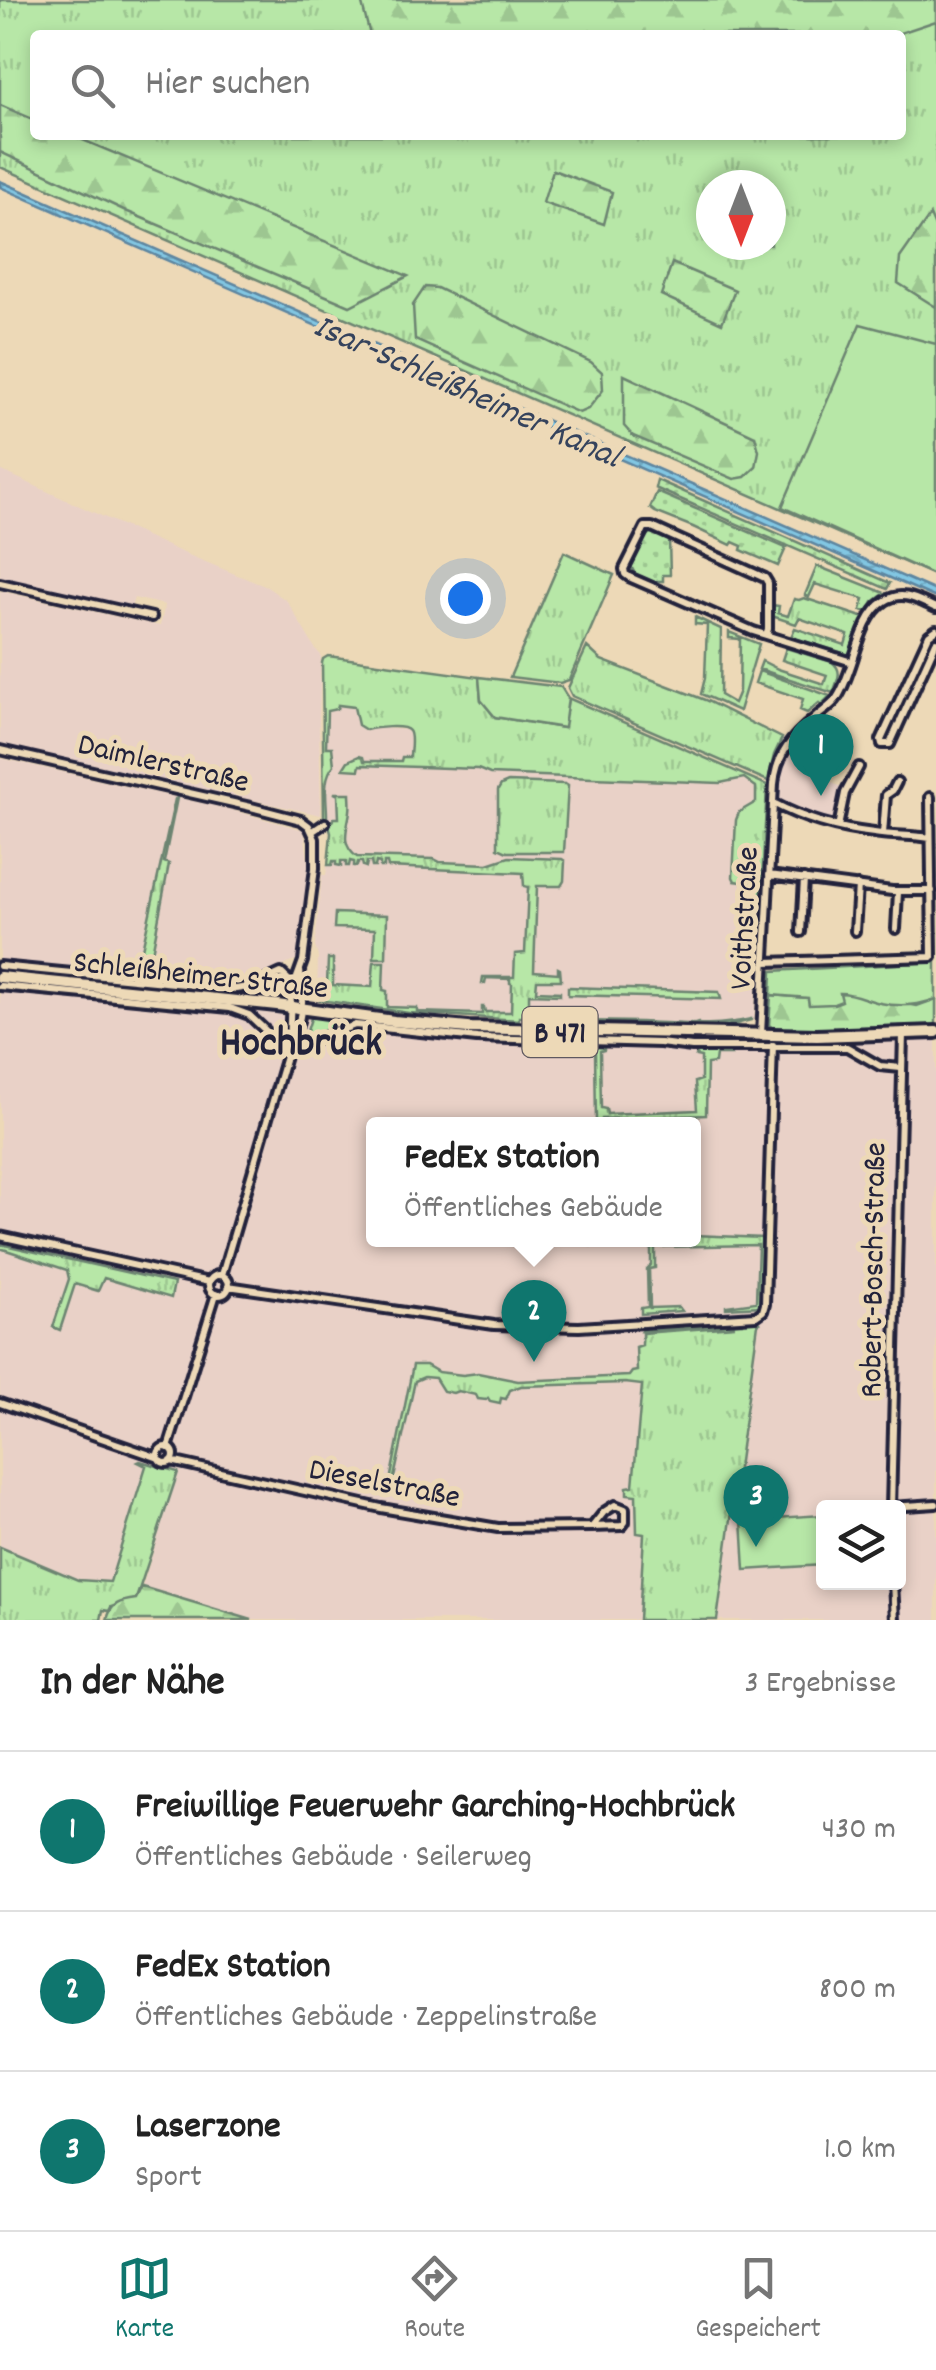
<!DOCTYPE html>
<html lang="de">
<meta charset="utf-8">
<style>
body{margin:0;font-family:Dekko,sans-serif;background:#f6f6f6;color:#222}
.controls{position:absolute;right:30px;bottom:30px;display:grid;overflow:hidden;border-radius:10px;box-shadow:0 5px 15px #0003}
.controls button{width:90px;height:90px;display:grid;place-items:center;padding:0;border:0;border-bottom:2px solid #e0e0e0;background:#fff;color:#222;font:50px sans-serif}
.compass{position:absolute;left:696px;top:170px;width:90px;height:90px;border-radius:50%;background:#fff;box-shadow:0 5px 15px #0003;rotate:180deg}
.you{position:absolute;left:465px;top:598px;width:35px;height:35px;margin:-25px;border:8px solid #fff;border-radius:50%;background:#1a73e8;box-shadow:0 0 0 15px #1a73e833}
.badge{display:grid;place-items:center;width:65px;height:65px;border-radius:50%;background:#0f766e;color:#fff;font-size:32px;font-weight:700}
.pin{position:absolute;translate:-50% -82px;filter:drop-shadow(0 2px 5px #0008)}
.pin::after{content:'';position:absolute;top:52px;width:35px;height:30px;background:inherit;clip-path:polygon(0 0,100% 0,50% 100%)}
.popup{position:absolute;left:366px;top:1117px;width:335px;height:130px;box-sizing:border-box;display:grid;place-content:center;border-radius:10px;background:#fff;filter:drop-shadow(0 2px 8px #0005);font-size:32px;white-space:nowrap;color:#767676}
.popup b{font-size:38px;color:#222}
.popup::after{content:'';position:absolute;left:50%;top:100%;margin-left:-20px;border:20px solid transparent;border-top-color:#fff}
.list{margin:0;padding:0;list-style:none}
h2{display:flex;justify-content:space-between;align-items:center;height:130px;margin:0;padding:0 40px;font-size:42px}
h2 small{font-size:32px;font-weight:400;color:#767676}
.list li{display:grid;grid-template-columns:65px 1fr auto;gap:30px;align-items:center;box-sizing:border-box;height:160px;padding:0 40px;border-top:2px solid #e0e0e0}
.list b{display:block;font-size:38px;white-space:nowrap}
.list p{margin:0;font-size:32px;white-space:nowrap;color:#767676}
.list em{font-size:32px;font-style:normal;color:#767676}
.icon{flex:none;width:55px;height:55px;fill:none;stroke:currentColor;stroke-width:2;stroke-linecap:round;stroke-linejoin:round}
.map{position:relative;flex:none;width:936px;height:1620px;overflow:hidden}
.search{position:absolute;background:#fff;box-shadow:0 5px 15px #0003;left:30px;right:30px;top:30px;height:110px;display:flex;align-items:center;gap:25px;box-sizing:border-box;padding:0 35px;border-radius:10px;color:#767676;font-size:38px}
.sheet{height:610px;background:#fff}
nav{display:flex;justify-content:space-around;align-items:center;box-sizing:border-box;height:140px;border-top:2px solid #e0e0e0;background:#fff;font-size:28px;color:#767676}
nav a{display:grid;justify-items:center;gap:5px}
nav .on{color:#0f766e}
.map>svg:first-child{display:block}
</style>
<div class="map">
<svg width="936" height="1620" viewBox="0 0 936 1620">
<defs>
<pattern id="grass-tufts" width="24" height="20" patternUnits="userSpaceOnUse" patternTransform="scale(2.5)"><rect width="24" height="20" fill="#b7e7a7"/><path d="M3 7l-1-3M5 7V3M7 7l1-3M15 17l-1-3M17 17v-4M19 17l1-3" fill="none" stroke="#9dc691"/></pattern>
<pattern id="forest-firs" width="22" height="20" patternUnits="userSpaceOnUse" patternTransform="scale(2.5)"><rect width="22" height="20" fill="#b7e7a7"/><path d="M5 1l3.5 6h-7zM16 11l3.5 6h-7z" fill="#9dc691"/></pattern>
<pattern id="garden-dots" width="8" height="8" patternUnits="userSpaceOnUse" patternTransform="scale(2.5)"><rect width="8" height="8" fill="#b7e7a7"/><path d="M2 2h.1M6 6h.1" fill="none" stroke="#9dc691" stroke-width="1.8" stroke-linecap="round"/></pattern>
<pattern id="water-waves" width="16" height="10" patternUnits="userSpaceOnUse" patternTransform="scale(2.5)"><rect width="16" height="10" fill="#82c7e3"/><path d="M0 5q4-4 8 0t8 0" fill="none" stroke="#70abc4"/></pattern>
</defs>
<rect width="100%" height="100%" fill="#edd9b7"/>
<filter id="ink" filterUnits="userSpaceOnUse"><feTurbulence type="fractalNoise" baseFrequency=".01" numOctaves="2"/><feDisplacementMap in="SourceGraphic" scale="20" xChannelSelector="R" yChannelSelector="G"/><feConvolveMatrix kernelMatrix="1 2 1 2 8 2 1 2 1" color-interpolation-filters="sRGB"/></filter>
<g filter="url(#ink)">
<path fill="#e9d1c7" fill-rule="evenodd" d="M0,470L181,552L267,587L287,601L316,650L321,655L319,721L321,815L0,745V591L160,626L165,605L134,598L131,607L0,578Z
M568,698L766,785L774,755L782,738L836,754L827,780L844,789L835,825L780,806V789L767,786L754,1020L728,1026L699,1025L698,1023L693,1025L529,1021L409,1013L317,999L318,957L315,946L322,875H326L331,833L324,820L323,774L326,748L327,710L337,705L355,707L372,727L408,730L411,733L410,763L568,769Z
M0,758L224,808L304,830L308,862V882L297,959L246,986L0,963Z
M0,975L452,1028L761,1036L769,1025L773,1028L839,1031L936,1025V1620H717L758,1326L642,1333L644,1535L639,1620H252L142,1587L178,1472L143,1461L147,1465L110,1582L78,1580L0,1547ZM374,1124H694V1240H374ZM824,1508H898V1582H824Z"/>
<path fill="url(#grass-tufts)" stroke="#6c8471" stroke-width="2.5" fill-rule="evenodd" d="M0,0H936V576L0,167ZM35,35H901V135H35ZM711,185H771V245H711Z
M564,552L614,575L569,680L560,683L510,677Z
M817,566L885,593L873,602L868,612L861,610L864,599L815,584L809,597L805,595Z
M804,598L868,619L853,656L791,637L795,628L845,645L848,635L799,618L796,624L772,616V605L779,606L778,613L788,616L794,599L799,600Z
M695,617L721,629L720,695L734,703L739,691L740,639L729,638V632L759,644L739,711L701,694L705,678L707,625L695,624Z
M587,647L601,660L705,700L782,738L774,755L768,781L572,696L568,688Z
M786,648L832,662C844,671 837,681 833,693L759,669L762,661L778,669L824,684L827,675L782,660Z
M328,656L479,677L481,700L495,717L563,728L568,698L767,785L761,905L754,904L755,870H750V883L735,881L733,877L736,820L739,812L756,802V787L744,778L720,783L490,774L478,769L360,765L359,770L343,769L348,761L359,756L363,757L364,761H401L402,757H410C410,751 413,736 409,731C404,724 374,728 366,730L358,725L354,707L338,705L337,709L327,711L326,747H332L334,765C322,778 327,799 327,816L324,820L322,663L323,659Z
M759,671L830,696L821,705L819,703L807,713L800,710L803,699L755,683Z
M508,782L565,784L568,786L564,852H507L498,848V790L501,785Z
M334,793H350C350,799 351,805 350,811C348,828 339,844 357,857L434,859L440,862L488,864L509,857L562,859L565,861L564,881L561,886H537L534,971L558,973V968L560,969L561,980H537L536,991L560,992V995L529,994V1020C566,1021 602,1021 640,1022C678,1023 714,1028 751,1019V1020L728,1026L699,1025L698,1023L693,1025L529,1021L525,1017H519V1020L409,1013L320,1000V985H327L328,959H333V985L372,987L374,962H384L383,990L387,991V1007L417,1008V1012L482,1014V1007H484L485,1012H511L512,984L510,983V979L486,978L485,983H482L483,977H514L515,954L525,953L528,887L524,886L523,873L388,867L387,863H384V867H380V863L376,862L375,867H372L371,862H367L366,867L363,866L362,862H358L357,866H354V862L350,861L349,866H346V861H341V866L336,865V861H333L332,865H328L331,833L329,826L334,818H339L338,795Z
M177,798L164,862L169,864L148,974L157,976L155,979L136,977L175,799Z
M335,913L387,915L386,958H374L375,929L334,928Z
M568,987L719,992L721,999L568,995Z
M312,1015L450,1031L653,1038L683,1041V1043L450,1035L357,1023L311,1038L306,1034Z
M598,1045L604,1048V1050L600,1051L601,1108L606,1109L607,1114L697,1110L695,1082L701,1080V1057L696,1056L697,1053L701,1051H729L731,1055H716L715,1063L707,1064L706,1115L602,1119L601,1124H596L595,1049Z
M694,1235L763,1238L761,1306L726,1308V1306L756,1302L758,1245L655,1247V1268L649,1269L650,1308L679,1307L682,1311L641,1314V1308L648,1307L647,1269L651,1265V1245L591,1246L593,1240H694Z
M0,1244L174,1283L171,1298L104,1278L98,1291L75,1284L60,1330L53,1327L69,1279L67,1270L0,1248Z
M745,1320H757L760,1323L758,1324L717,1620H639L644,1534L637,1533L636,1495L627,1494V1487L633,1486L642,1385L625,1383L521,1386L510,1390L506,1399L501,1398L500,1403L490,1401L488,1398L486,1400L478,1399L476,1395L458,1391L453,1393L443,1391L435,1378L424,1377L415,1381L392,1487L389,1486L413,1365H426L438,1372L463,1375L478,1373L518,1381L629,1376L632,1372L637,1371L636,1347L642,1345V1333L735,1326L641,1331L644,1327H682L684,1324L696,1326L716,1323L718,1324L743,1323Z
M140,1461L178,1472L136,1599L111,1607L109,1611L103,1610L101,1620H0V1547L78,1580L110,1582L146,1466L138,1462Z"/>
<path fill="url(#forest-firs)" stroke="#6c8471" stroke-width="2.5" d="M361,0H936V21L894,35H370Z
M0,105L35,120V135H71L408,276L350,306L128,212L0,152Z
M553,170L612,192L604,224L543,203Z
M930,215L936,229V307L898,283L900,258Z
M672,263L735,290L722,323L661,295Z
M425,287L437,288L591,362L602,372L603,390L588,409L579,413L415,340L413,305Z
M624,375L755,436L759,451L756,467L745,477L734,479L633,436L624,426Z
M839,993H850L917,1006L936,999V1025L839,1031L773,1028L769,1025L771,995L808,998L809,1004Z
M142,1587L252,1620H107C111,1603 120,1601 136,1599Z"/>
<path fill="#b7e7a7" stroke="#6c8471" stroke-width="2.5" d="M860,324L936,344V576L782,507Z
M479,677L561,687L568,698L564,728L495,717L481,700Z
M936,962V999C917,1006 899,1007 880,1003C866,1000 854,993 840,993L842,1001L834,1004L809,1005L808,998L771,995L772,971Z
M823,1515V1565L745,1570L742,1520Z"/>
<path fill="url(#garden-dots)" stroke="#6c8471" stroke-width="2.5" d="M657,480L890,583L887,589L655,488Z
M657,492L786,548L778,566L741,550L742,546L733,542L731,545L693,527L655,512L650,508Z
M653,532L669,539L670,575H663V581H657L656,583L635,574L631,566L644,536Z"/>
<path fill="url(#water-waves)" stroke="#5c85a0" stroke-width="2.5" d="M0,181L936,591V598L0,187Z"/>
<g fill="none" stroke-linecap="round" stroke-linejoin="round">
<g stroke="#22223b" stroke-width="14">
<path id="minor" d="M0,583L152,617
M936,630L929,635L881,740L882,744H890L936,642
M766,635L768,629V583L765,578L652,527H645L624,569L625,574L629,577L753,631L852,662
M0,750L251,807L301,820L309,826L315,839V868L303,961L291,994L289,1046
M773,803C805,820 839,829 874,833C893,836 912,835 930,838
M838,827L845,793L859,767
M313,831L325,823
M883,834L886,795L893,790L897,782
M769,875L892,891H932
M896,929L898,892
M855,931L858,886
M801,932L804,879
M766,962L932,957L930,797
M0,966L236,989L253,986L281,973L293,984
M0,986L230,1008L249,1015L278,1042L298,1047L355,1025L477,1038L660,1043L692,1047H847L880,1066L901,1068
M761,1034L774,784C776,755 793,736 814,719C821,712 831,707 837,698C855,671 858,618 885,601C903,589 919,601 936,608
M0,1236L209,1282
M222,1275L289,1046C302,1024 305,996 300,971
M209 1285a10 10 0 1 1 20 0a10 10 0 1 1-20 0Z
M228,1286L494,1325L579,1327L756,1316L763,1311L765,1304L773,1045
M0,1403L159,1458
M158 1455a8 8 0 1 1 16 0a8 8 0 1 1-16 0Z
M168,1448L216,1294
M171,1461L381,1508L498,1528L592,1527
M615,1505L625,1509V1522L622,1526L592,1527L604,1512Z
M891,1507L936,1504
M891,1508L903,1034
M893,1582L895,1620"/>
</g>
<g stroke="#22223b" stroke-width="18">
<path id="primary" d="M0,977L277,1005L394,1021L468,1028L817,1036L936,1032"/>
</g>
<use href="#minor" stroke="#edd9b7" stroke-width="6"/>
<use href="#primary" stroke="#edd9b7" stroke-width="10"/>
</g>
</g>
<g text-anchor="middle" stroke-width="10" stroke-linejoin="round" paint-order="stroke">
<rect fill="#edd9b7" stroke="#5f5960" stroke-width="2.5" x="522.5" y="1007" width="75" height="50" rx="8"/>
<g font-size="30" font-weight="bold" fill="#22223b">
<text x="560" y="1042">B 471</text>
</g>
<g font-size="32" fill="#22223b" stroke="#edd9b7">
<text transform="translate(164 761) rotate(13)" y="11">Daimlerstraße</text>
<text transform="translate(742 918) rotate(-87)" y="11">Voithstraße</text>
<text transform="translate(201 973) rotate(6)" y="11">Schleißheimer Straße</text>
<text transform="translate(871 1270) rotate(-89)" y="11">Robert-Bosch-Straße</text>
<text transform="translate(385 1481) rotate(11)" y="11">Dieselstraße</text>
</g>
<g font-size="35" font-style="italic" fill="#35435d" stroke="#edd9b7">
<text transform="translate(468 389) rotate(24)" y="12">Isar-Schleißheimer Kanal</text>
</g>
<g font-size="42" font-weight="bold" fill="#22223b" stroke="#edd9b7">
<text x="301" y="1054">Hochbrück</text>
</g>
</g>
</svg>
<div class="controls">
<button><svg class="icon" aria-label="layers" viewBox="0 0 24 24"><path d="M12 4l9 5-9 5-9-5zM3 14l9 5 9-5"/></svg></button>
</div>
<svg class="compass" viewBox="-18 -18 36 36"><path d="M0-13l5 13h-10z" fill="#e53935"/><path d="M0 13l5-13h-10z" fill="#767676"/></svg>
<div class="you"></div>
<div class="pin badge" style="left:821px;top:796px">1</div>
<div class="pin badge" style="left:534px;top:1362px">2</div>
<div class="popup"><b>FedEx Station</b>Öffentliches Gebäude</div>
<div class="pin badge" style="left:756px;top:1547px">3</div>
<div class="search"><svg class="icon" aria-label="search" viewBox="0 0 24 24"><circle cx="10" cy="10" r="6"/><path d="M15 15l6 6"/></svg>Hier suchen</div>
</div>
<section class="sheet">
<h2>In der Nähe<small>3 Ergebnisse</small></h2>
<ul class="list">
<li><span class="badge">1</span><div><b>Freiwillige Feuerwehr Garching-Hochbrück</b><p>Öffentliches Gebäude · Seilerweg</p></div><em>430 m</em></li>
<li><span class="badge">2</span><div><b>FedEx Station</b><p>Öffentliches Gebäude · Zeppelinstraße</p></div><em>800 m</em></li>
<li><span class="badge">3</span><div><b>Laserzone</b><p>Sport</p></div><em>1.0 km</em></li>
</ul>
</section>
<nav>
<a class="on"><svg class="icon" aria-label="map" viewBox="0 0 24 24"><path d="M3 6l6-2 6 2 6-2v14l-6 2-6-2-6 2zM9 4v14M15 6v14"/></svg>Karte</a>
<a><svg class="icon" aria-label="directions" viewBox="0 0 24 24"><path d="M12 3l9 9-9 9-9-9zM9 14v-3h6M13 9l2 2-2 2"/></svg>Route</a>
<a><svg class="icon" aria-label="saved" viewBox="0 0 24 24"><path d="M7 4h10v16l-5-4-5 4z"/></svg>Gespeichert</a>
</nav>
